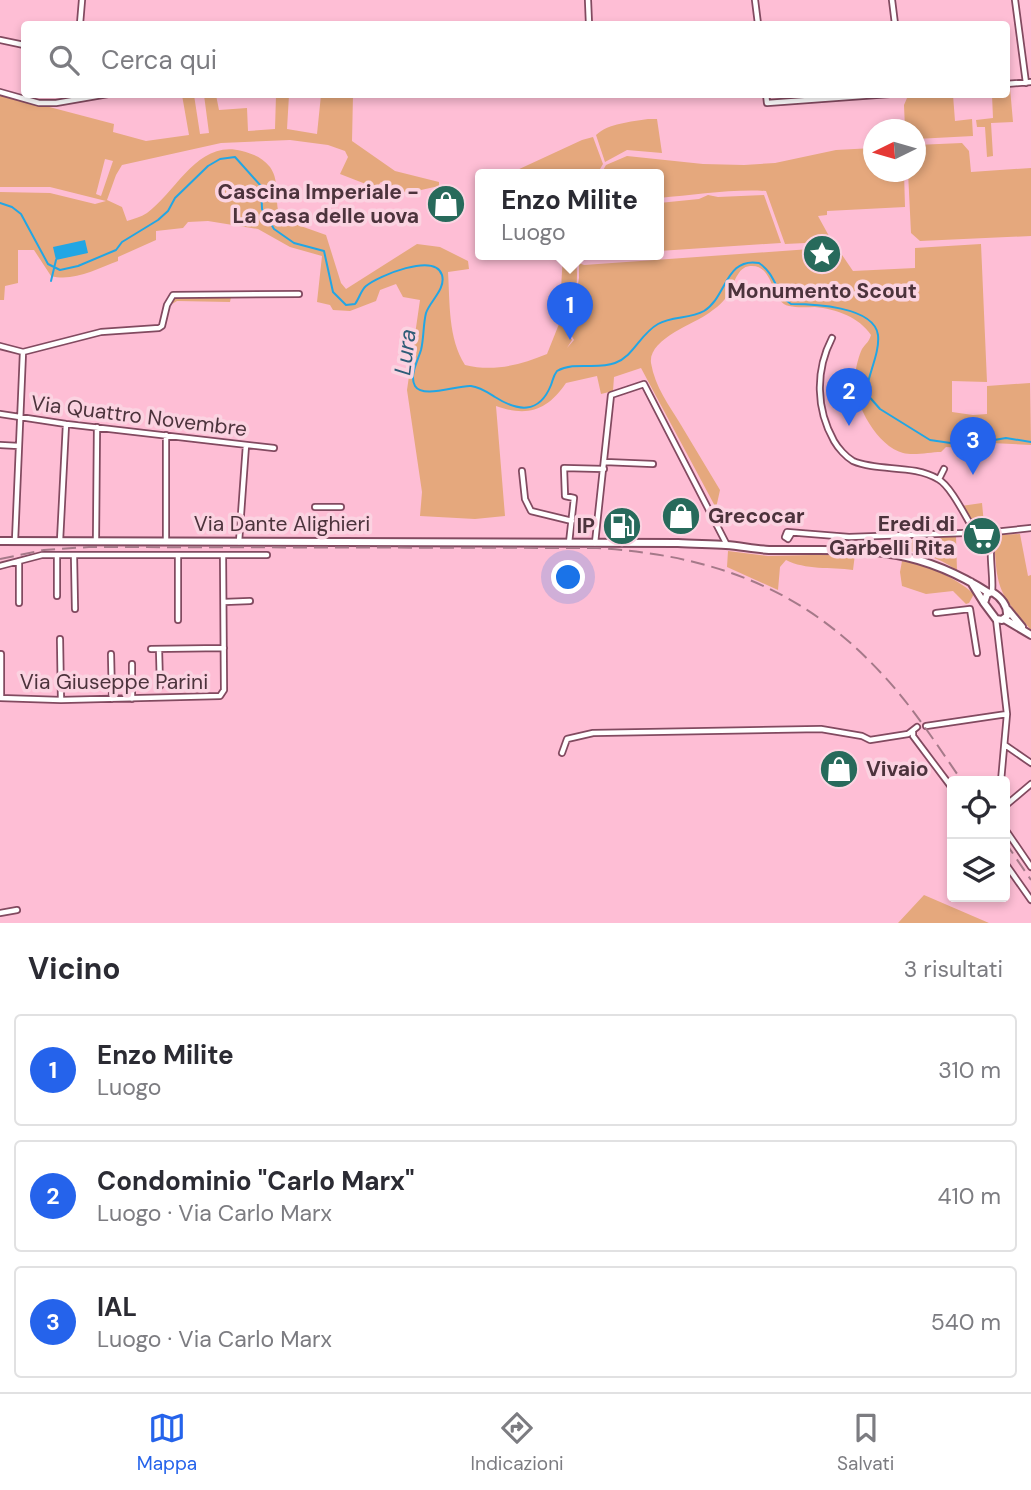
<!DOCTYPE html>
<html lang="it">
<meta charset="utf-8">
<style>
body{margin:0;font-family:"DM Sans",sans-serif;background:#f7f7f7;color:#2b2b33}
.controls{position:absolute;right:21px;bottom:21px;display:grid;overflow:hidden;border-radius:7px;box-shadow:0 4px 10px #0003}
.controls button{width:63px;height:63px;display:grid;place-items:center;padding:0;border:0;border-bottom:2px solid #e1e1e2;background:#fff;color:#2b2b33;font:35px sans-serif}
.compass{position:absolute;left:863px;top:119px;width:63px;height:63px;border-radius:50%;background:#fff;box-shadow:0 4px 10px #0003;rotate:265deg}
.you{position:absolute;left:569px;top:578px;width:24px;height:24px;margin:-18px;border:5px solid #fff;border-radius:50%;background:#1a73e8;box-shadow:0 0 0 10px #1a73e833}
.badge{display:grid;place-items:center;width:46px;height:46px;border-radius:50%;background:#2563eb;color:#fff;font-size:23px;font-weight:700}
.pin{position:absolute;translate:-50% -58px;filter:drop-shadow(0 2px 4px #0008)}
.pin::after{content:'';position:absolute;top:37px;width:24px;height:21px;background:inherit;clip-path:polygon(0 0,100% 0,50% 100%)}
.popup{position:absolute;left:475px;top:169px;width:189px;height:91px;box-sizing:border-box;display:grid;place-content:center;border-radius:7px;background:#fff;filter:drop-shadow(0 2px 5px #0005);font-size:23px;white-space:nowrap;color:#7c7c81}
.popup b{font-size:26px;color:#2b2b33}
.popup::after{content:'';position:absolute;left:50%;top:100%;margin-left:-14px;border:14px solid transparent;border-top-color:#fff}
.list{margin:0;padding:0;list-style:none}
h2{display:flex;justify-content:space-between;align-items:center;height:91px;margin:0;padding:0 28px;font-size:30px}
h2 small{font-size:23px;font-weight:400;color:#7c7c81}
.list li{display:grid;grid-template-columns:46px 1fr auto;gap:21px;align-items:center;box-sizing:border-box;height:112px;margin:0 14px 14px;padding:0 14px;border:2px solid #e1e1e2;border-radius:7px}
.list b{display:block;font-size:26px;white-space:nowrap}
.list p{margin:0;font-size:23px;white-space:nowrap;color:#7c7c81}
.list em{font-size:23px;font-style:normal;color:#7c7c81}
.icon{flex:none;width:38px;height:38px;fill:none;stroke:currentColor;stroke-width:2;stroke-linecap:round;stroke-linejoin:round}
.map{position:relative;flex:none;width:1031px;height:923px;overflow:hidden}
.search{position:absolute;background:#fff;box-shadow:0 4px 10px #0003;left:21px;right:21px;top:21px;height:77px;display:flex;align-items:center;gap:18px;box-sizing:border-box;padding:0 24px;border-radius:7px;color:#7c7c81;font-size:26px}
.sheet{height:469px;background:#fff}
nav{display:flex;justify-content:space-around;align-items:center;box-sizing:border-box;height:98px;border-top:2px solid #e1e1e2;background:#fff;font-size:19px;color:#7c7c81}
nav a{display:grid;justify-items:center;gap:4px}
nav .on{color:#2563eb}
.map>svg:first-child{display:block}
</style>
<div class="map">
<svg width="1031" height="923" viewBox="0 0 1031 923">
<rect width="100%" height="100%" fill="#febed5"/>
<path fill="#e5a87d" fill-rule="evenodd" d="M1007,88H1010L1013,122L991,123L993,156L987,157L985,127H977L976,120L993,118L992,95L1006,94Z
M0,94L114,124L113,132L146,141L189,135L182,95H194L200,134L209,133L204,95H216L219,110L247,108L248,131L275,129L276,95H289L287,129L317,134L321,95H353L352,141L395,171L439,182V186L421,190L417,197L381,182L376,188L340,174L348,157L345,151L328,145L290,140L221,143L122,165L116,175L107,200L122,207L127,221C133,219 141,217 147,213C177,191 198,139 242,151C253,154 262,157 270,167C281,182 273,203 281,219L326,235L341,283L346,289L417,244L440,247L468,261L469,269L448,272C450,303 448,338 465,365C494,372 520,365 547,354L559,324L563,254H574C582,278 572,309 568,333L572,340L567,348L574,340L570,333L579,278V263L584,265L824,248L829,253L840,252L853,271L915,268V248L981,244L987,382L952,381V412L973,415L987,414V386L1030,383L1031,445L991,443L964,448L946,447L941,452C930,452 914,456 903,453C876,446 852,401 855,375C856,367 859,355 862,349C866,343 869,342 871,335C859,317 836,309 815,307C807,307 797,308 789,306C770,302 775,264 750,266C737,267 734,285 728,294C724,302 716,308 709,313C694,324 648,339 651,363C655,387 669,405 681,425C694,447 707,468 720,490L716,508L641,368L614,377L613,391L601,394L597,376L566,383C547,411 527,417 496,406L505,516L475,519L420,516L422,492L407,390L420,300L403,297L396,284L380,290L376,301L350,311L333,310L330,305L317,302L322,256L290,247L258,229L208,221L188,222L183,228L156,231V240L118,257V261C97,269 73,282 51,276L34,250H18V283L5,286L4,300H0V192L50,193L95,204L106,201L50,187H0ZM105,159L113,161L101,196L96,194Z
M938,95H953L955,121L972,119L973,136L916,139V130L905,129L904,105L907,98Z
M648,119H657L662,153L627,150L605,162L596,135C609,123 631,122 648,119Z
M593,137L603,164L597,174H515V171L582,140Z
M962,143L969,151L971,172L1031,168V236L920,241L911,233L908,172H916V145Z
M873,148L874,172H904L905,207L827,211V215L818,216L835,247H831L826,242L785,244L766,191C730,189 695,195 659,198V174H601L606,165L627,156L703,164L744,165L775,163L836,150Z
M708,195L718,197L764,195L781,243L659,251V203L699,199Z
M178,297H231L230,302L177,301L172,304L174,299Z
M982,503L984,524H973L961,506Z
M1020,534L1028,576L1031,575V630C997,591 997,588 994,538L996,535Z
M956,536L957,571C939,555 908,551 885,546V542Z
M728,551L768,556L855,554L853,570C831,567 805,570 786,560L780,567L778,590L727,567Z
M902,561C930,566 953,576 974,594L969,603L966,604L953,591L926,594L902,586L900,572Z
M924,895L989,923H898Z"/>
<path fill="#22a6e4" d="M85,240L88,253L56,260L53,247Z"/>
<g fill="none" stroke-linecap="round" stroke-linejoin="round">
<path stroke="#22a6e4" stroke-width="2" d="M0,203L12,207L21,214L48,264L60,270L78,266L116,250L122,242L158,220L168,211L175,198L208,166L220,159L235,157L261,186L262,209L274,229L294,243L324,251L333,292L346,305L355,304C359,299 361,290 366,286C378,276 435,252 442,275C446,289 430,301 426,313C423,325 424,338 421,350C418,360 409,376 415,386C423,399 457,385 471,386C480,387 487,392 495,397C517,411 539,415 551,385C553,380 553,376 557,371C575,361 596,370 615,363C634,356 640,334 658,324C672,316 690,319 704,311C727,297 725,257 759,263C777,275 775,294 791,304C812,304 874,306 878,335C880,353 868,374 866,393L880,409L930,440L964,445L1006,438L1031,442
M51,281L56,260"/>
<g stroke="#824a60" stroke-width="8">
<path id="street" d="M588,0L589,24
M755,0L758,24
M892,0L895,24
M1015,0L1026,83
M80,24L82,0
M0,40L24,45
M1006,84L1031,82
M0,92L39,103H56L108,94
M766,94L767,103L890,94
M905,94H911
M832,338C815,371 816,409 834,441C838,448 846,457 853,461C879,472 913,464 938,479C951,486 966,518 975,532
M0,346L23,352L101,332L159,328L162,326L167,305L173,295L299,294
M0,414L66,424L274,448
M166,435V540
M0,445L19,446
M605,462L653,464
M522,471L525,499L531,511L572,521
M939,479L944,469
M315,507H341
M791,534L788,539L785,537L787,532L849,537L994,532L1031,528
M96,540L97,427
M15,541L23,352
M60,541L66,424
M239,542L246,445
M569,543L574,498L565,496L564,468L604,469
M595,543L611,395L644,384L727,545
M178,555V620
M57,556V596
M74,556L75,609
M19,561V603
M0,566L42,555H267
M992,592C994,574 987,550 994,532
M224,602L250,601
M936,613L970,609L977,653
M996,619L1007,714L1001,781
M60,639L61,700
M151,649L224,648
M159,649L160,686
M1,654V698
M111,654L112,699
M132,664V699
M0,698L61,700L220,696L224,690L223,555
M926,726L1007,714
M913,732V736L952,788
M1005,745L1031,763
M562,753L567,739L593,733L821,729L862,736L870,740L908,734L917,727
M1005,806L1031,784
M1005,829L1031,867
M1005,863L1031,900
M0,913L17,910"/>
</g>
<g stroke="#824a60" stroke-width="10">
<path id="secondary" d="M0,541L678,543C694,544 710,544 726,545C740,546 754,549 769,550C858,551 909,542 989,593
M971,582L984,603
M992,592C1001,597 1008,606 1007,616L1002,620L996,619L984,603L987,594Z
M1008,610L1022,627
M1004,619L1031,635"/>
</g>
<use href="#street" stroke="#fff" stroke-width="4.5"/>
<use href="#secondary" stroke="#fff" stroke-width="6"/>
<path stroke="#a57989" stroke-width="2" stroke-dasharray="14 7" stroke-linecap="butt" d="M0,559L44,550L89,547L597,548C712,555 803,588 882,674C913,707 937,745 962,781
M1005,842L1031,880"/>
</g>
<defs>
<g id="shop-disc" transform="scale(2.0125)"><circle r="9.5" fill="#276a5b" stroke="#fbd3e1"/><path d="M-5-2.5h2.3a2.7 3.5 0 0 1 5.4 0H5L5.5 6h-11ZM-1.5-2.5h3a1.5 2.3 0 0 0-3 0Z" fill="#fff"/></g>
<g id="sight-disc" transform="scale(2.0125)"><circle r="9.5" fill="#276a5b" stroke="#fbd3e1"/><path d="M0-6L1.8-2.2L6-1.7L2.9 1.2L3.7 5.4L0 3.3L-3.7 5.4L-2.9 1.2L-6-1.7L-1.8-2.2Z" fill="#fff"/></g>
<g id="fuel-disc" transform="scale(2.0125)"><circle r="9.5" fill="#276a5b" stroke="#fbd3e1"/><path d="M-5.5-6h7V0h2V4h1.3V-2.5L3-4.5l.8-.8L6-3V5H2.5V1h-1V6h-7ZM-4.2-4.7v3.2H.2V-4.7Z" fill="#fff"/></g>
<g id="supermarket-disc" transform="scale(2.0125)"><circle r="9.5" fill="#276a5b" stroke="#fbd3e1"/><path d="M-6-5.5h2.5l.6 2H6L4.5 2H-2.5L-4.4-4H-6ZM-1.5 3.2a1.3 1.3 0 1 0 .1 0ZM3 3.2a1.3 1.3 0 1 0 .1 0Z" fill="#fff"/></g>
</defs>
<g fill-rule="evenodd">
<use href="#shop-disc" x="446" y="204"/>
<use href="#sight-disc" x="822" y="254"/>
<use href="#shop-disc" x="681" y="516"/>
<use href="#fuel-disc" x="622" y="526"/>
<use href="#supermarket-disc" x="982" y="536"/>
<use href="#shop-disc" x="839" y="769"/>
</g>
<g text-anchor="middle" stroke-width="7" stroke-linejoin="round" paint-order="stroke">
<g font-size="21" font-weight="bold" fill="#4c333c" stroke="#fbd3e1" text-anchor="end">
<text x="419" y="199">Cascina Imperiale -<tspan x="419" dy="24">La casa delle uova</tspan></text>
<text x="822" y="298" text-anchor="middle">Monumento Scout</text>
<text x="708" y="523" text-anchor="start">Grecocar</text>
<text x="955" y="531">Eredi di<tspan x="955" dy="24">Garbelli Rita</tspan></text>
<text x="595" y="533">IP</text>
<text x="866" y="776" text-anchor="start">Vivaio</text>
</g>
<g font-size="21" fill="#4c333c" stroke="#fbd3e1">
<text transform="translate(139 416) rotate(7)" y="7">Via Quattro Novembre</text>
<text x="282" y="531">Via Dante Alighieri</text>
<text x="114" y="689">Via Giuseppe Parini</text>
</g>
<g font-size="23" font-style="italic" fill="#2d5c77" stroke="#fbd3e1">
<text transform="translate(405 352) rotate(-83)" y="8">Lura</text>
</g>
</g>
</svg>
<div class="controls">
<button><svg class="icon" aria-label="locate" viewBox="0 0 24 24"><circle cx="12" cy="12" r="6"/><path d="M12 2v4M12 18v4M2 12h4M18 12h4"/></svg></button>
<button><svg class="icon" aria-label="layers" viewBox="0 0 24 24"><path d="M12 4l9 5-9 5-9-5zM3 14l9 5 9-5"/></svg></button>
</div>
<svg class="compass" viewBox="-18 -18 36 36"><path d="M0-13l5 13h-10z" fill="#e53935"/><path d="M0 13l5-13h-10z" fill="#7c7c81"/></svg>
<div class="you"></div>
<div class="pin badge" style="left:570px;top:340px">1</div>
<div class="popup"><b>Enzo Milite</b>Luogo</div>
<div class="pin badge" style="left:849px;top:426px">2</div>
<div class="pin badge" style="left:973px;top:475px">3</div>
<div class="search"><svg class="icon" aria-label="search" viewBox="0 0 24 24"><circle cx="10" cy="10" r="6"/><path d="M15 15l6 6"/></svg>Cerca qui</div>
</div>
<section class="sheet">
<h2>Vicino<small>3 risultati</small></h2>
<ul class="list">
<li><span class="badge">1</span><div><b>Enzo Milite</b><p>Luogo</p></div><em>310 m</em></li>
<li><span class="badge">2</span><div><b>Condominio &quot;Carlo Marx&quot;</b><p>Luogo · Via Carlo Marx</p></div><em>410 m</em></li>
<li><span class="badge">3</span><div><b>IAL</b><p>Luogo · Via Carlo Marx</p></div><em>540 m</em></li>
</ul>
</section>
<nav>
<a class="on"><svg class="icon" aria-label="map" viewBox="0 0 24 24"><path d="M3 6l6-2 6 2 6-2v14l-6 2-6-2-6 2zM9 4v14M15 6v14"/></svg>Mappa</a>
<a><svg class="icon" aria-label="directions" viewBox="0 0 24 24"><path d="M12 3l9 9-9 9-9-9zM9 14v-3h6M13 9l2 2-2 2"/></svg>Indicazioni</a>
<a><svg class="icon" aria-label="saved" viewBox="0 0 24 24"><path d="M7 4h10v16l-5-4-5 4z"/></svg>Salvati</a>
</nav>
